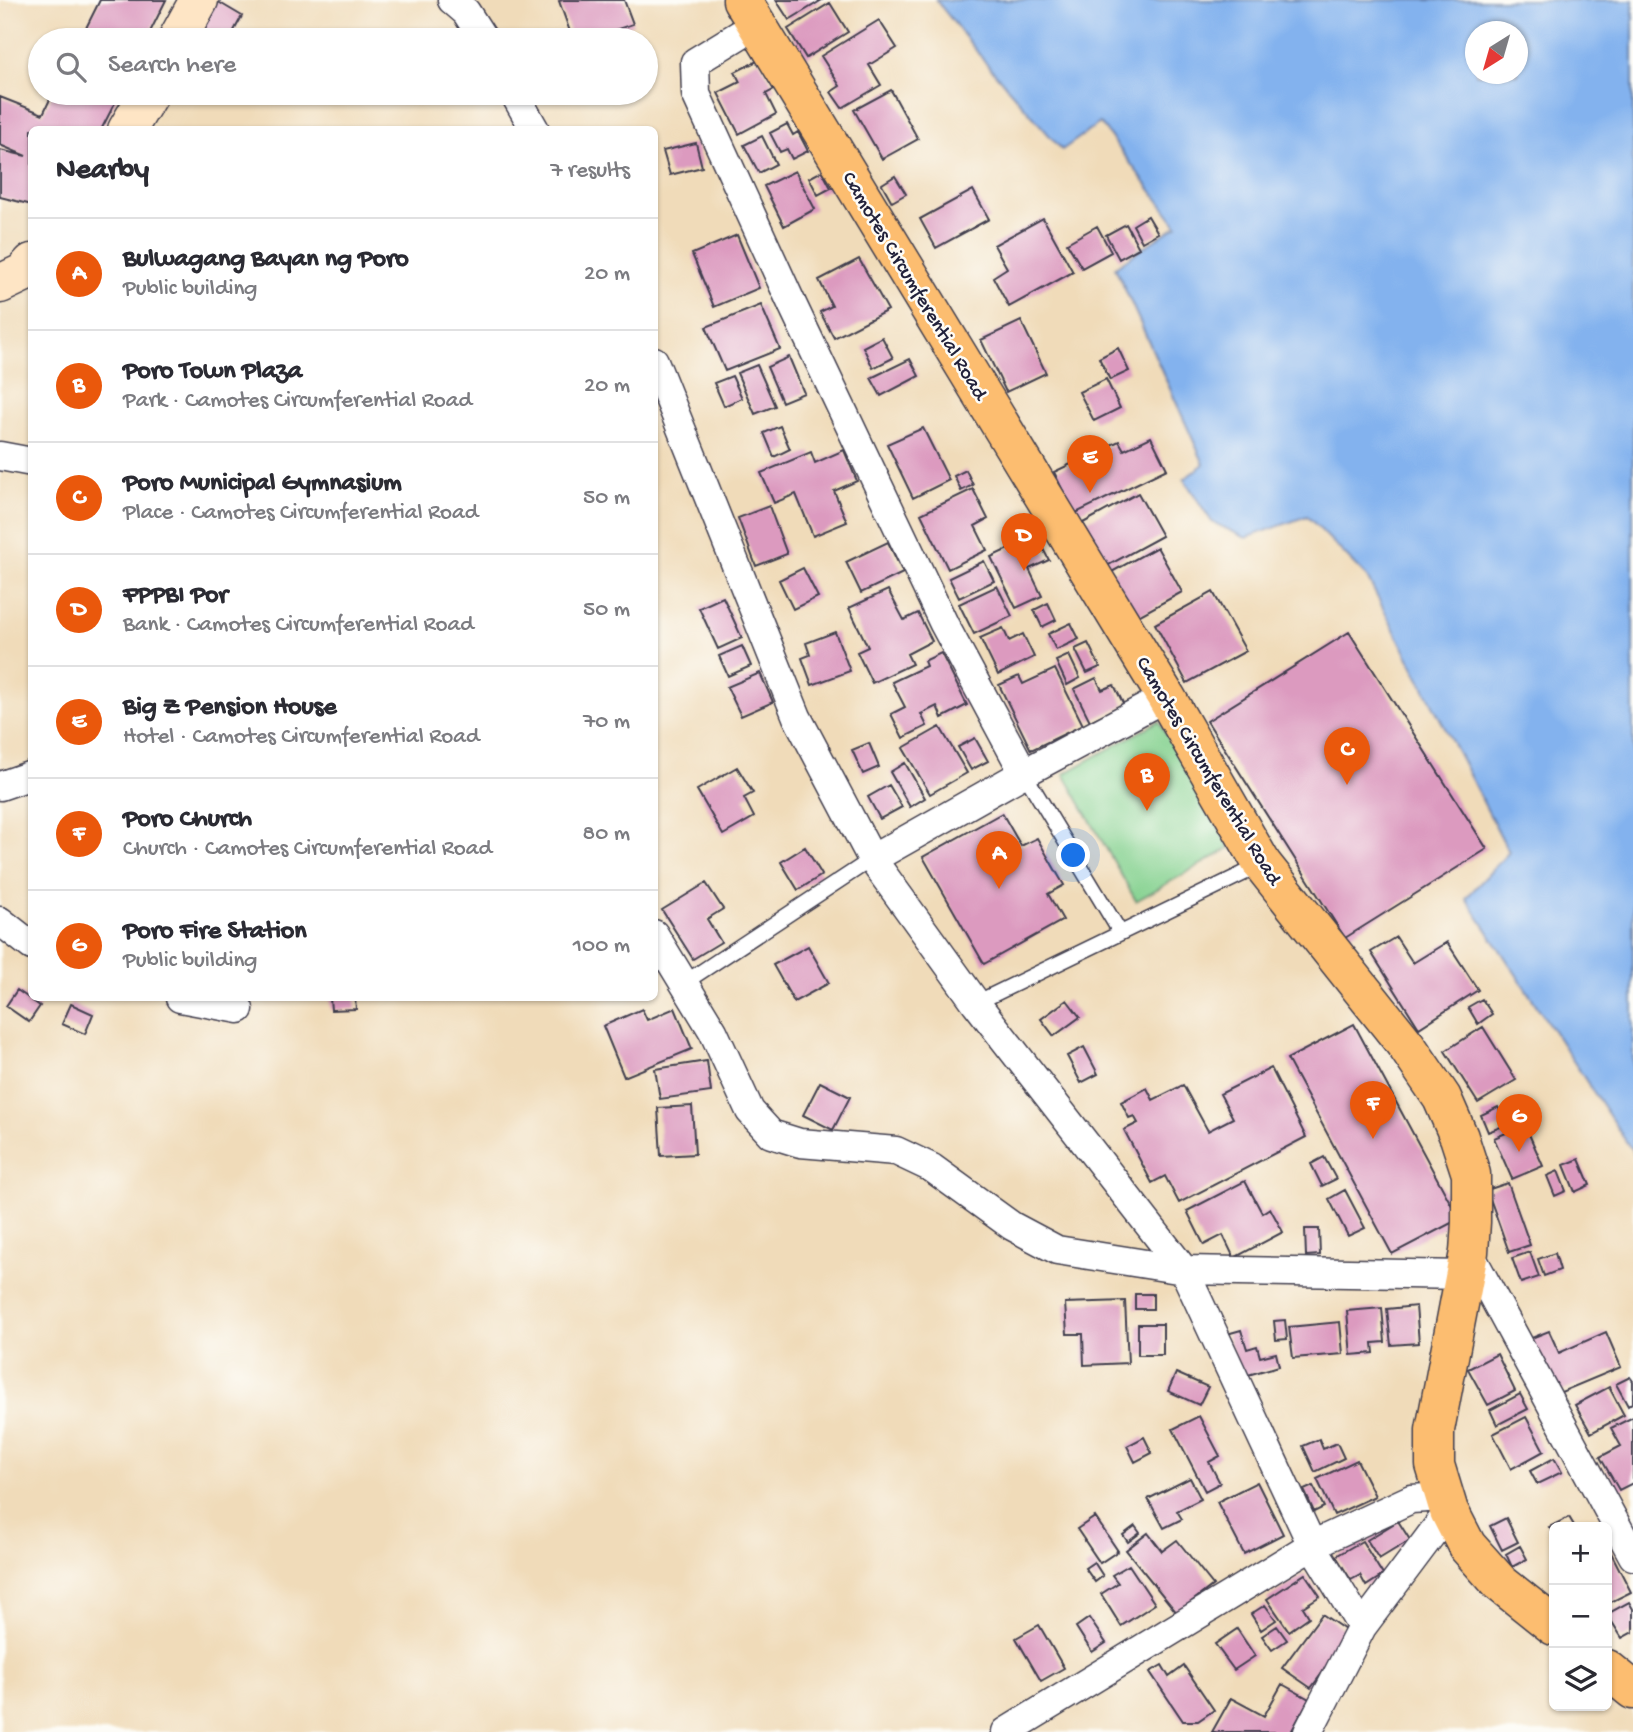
<!DOCTYPE html>
<meta charset="utf-8">
<style>
body{margin:0;font-family:"Gochi Hand",sans-serif;background:#f2f2f3;color:#2b2b33}
.controls{position:absolute;right:21px;bottom:21px;display:grid;overflow:hidden;border-radius:10px;box-shadow:0 2px 5px #0004}
.controls button{width:63px;height:63px;display:grid;place-items:center;padding:0;border:0;border-bottom:2px solid #e1e1e2;background:#fff;color:#2b2b33;font:35px sans-serif}
.compass{position:absolute;left:1465px;top:21px;width:63px;height:63px;border-radius:50%;background:#fff;box-shadow:0 2px 5px #0004;rotate:217deg}
.you{position:absolute;left:1074px;top:856px;width:24px;height:24px;margin:-18px;border:5px solid #fff;border-radius:50%;background:#1a73e8;box-shadow:0 0 0 10px #1a73e833}
.badge{display:grid;place-items:center;width:46px;height:46px;border-radius:50%;background:#ea580c;color:#fff;font-size:23px;font-weight:700}
.pin{position:absolute;translate:-50% -58px;filter:drop-shadow(0 2px 4px #0008)}
.pin::after{content:'';position:absolute;top:37px;width:24px;height:21px;background:inherit;clip-path:polygon(0 0,100% 0,50% 100%)}
.list{margin:0;padding:0;list-style:none}
h2{display:flex;justify-content:space-between;align-items:center;height:91px;margin:0;padding:0 28px;font-size:30px}
h2 small{font-size:23px;font-weight:400;color:#7c7c81}
.list li{display:grid;grid-template-columns:46px 1fr auto;gap:21px;align-items:center;box-sizing:border-box;height:112px;padding:0 28px;border-top:2px solid #e1e1e2}
.list b{display:block;font-size:26px;white-space:nowrap}
.list p{margin:0;font-size:23px;white-space:nowrap;color:#7c7c81}
.list em{font-size:23px;font-style:normal;color:#7c7c81}
.icon{flex:none;width:38px;height:38px;fill:none;stroke:currentColor;stroke-width:2;stroke-linecap:round;stroke-linejoin:round}
.map{position:relative;flex:none;width:1633px;height:1732px;overflow:hidden}
.search{position:absolute;background:#fff;box-shadow:0 2px 5px #0004;left:28px;top:28px;width:630px;height:77px;display:flex;align-items:center;gap:18px;box-sizing:border-box;padding:0 24px;border-radius:38px;color:#7c7c81;font-size:26px}
.panel{position:absolute;background:#fff;box-shadow:0 2px 5px #0004;left:28px;top:126px;width:630px;height:875px;border-radius:10px}
.map>svg:first-child{display:block}
</style>
<div class="map">
<svg width="1633" height="1732" viewBox="0 0 1633 1732">
<rect width="100%" height="100%" fill="#fdfcf7"/>
<filter id="ink" filterUnits="userSpaceOnUse"><feTurbulence type="fractalNoise" baseFrequency=".0143" numOctaves="2"/><feDisplacementMap in="SourceGraphic" scale="14" xChannelSelector="R" yChannelSelector="G"/><feConvolveMatrix kernelMatrix="1 2 1 2 8 2 1 2 1" color-interpolation-filters="sRGB"/></filter>
<filter id="wash" filterUnits="userSpaceOnUse"><feTurbulence type="fractalNoise" baseFrequency=".00686" numOctaves="4" result="noise"/><feDisplacementMap in="SourceGraphic" scale="28" xChannelSelector="R" yChannelSelector="G"/><feGaussianBlur stdDeviation="1.57" result="paint"/><feColorMatrix in="noise" values="0 0 0 0 0 0 0 0 0 0 0 0 0 0 0 0 0 1.4 0 .05"/><feComposite in="paint" operator="in"/></filter>
<g filter="url(#wash)">
<rect width="100%" height="100%" fill="#f0dbb9"/>
<path fill="#84d18f" stroke="#537a65" stroke-width="2" d="M1159,721L1230,848L1136,901L1064,774Z"/>
<path fill="#83b2ee" stroke="#526a94" stroke-width="2" fill-rule="evenodd" d="M936,0H1633V1152L1466,898L1509,852L1367,577L1307,516L1246,538L1212,522L1184,479L1204,464L1115,267L1177,225L1100,123L1062,150L986,63ZM1476,32H1518V74H1476Z"/>
<g id="blocks">
<path fill="#dc9abf" d="M100,0H166L146,40H80Z
M215,0L242,16L229,40H198Z
M563,0H624L633,24L586,40H573L559,1Z
M776,0H822L789,20Z
M830,3L848,32L806,58L788,29Z
M879,20L897,48L869,65L881,85L842,108L831,92L840,86L821,56Z
M759,60L775,89L766,94L776,114L739,134L718,93L740,82L735,72Z
M891,90L918,139L882,159L854,110Z
M53,93H120L101,130H32V205L0,197V150L26,156L0,145V97L43,114Z
M787,124L793,135L798,132L808,151L792,159L787,149L780,152L770,133Z
M762,136L776,164L759,173L744,145Z
M696,143L702,167L670,175L663,151Z
M795,171L815,209L784,226L764,186Z
M822,171L831,188L818,195L809,178Z
M895,176L906,194L892,202L882,184Z
M973,190L989,219L936,248L920,219Z
M1148,216L1158,233L1142,242L1133,225Z
M1043,218L1073,272L1009,307L993,277L1007,268L994,245Z
M1126,224L1139,248L1119,259L1106,235Z
M1097,226L1111,252L1082,268L1067,243Z
M737,235L759,288L714,307L692,254Z
M859,259L888,310L834,338L820,312L832,306L819,280Z
M761,305L780,349L725,371L706,327Z
M1021,321L1046,373L1006,392L981,340Z
M882,337L893,358L873,368L863,347Z
M1118,348L1129,371L1110,380L1099,358Z
M789,357L804,393L782,402L767,367Z
M910,359L919,376L881,396L871,378Z
M757,365L775,406L755,414L737,373Z
M732,376L742,398L724,406L714,383Z
M1106,379L1120,408L1094,421L1079,392Z
M780,426L790,449L774,457L764,433Z
M923,428L949,480L913,498L887,444Z
M1151,437L1167,469L1074,514L1054,472L1119,441L1124,450Z
M844,450L857,481L834,491L847,522L813,536L796,494L774,503L761,473L811,452L815,463Z
M966,470L973,485L961,491L954,476Z
M973,489L988,519L975,526L987,550L948,569L921,514Z
M1138,493L1162,536L1107,566L1083,523Z
M769,506L787,554L756,566L738,518Z
M1036,536L1049,560L1029,569L1042,596L1016,608L991,557Z
M888,542L903,573L861,593L846,562Z
M1157,547L1182,592L1133,619L1108,574Z
M984,561L994,581L959,598L949,578Z
M803,568L818,597L793,609L779,580Z
M997,586L1012,616L974,634L959,604Z
M888,590L904,620L918,613L932,641L907,654L912,664L872,683L857,652L868,647L849,608Z
M1213,592L1246,651L1187,683L1155,624Z
M723,597L742,638L718,649L699,608Z
M1048,603L1056,620L1042,627L1034,610Z
M1071,623L1079,639L1056,650L1048,634Z
M1003,628L1009,641L1023,634L1034,657L998,675L980,638Z
M835,632L850,671L812,685L802,658L810,655L806,643Z
M1349,632L1487,849L1345,938L1207,721Z
M1088,643L1100,667L1087,673L1075,649Z
M742,646L751,666L728,676L719,656Z
M941,653L967,705L942,718L937,706L921,714L927,726L903,738L891,714L905,707L892,682L926,666L924,661Z
M1069,655L1080,678L1067,685L1056,661Z
M1055,669L1083,725L1031,750L999,685L1019,676L1023,684Z
M760,673L773,702L741,716L727,687Z
M1096,678L1102,690L1114,685L1124,705L1090,721L1074,689Z
M940,727L967,773L930,794L903,748Z
M975,738L988,761L971,770L958,747Z
M869,743L879,767L863,774L852,750Z
M905,763L925,798L910,807L890,772Z
M737,767L753,793L744,798L754,817L723,835L697,790Z
M889,785L902,807L880,819L868,797Z
M1002,813L1021,846L1037,838L1064,885L1048,894L1063,920L984,964L923,857Z
M805,847L822,875L798,890L781,862Z
M706,883L723,909L707,919L721,942L693,959L662,910Z
M1396,937L1413,963L1447,942L1478,990L1419,1028L1371,952Z
M808,946L829,983L794,1002L773,965Z
M17,990L40,1006L29,1022L6,1006Z
M330,998H355L356,1009L331,1010Z
M1482,999L1492,1014L1478,1024L1468,1007Z
M1067,1000L1080,1017L1054,1036L1041,1019Z
M71,1004L93,1014L85,1034L62,1024Z
M675,1008L692,1049L624,1077L603,1026L642,1009L647,1020Z
M1354,1024L1459,1219L1392,1254L1287,1059Z
M1483,1027L1516,1080L1478,1103L1445,1051Z
M1084,1047L1098,1074L1081,1083L1067,1056Z
M707,1061L711,1092L660,1099L655,1069Z
M1271,1068L1306,1137L1179,1203L1165,1176L1152,1183L1124,1130L1138,1123L1134,1116L1129,1118L1121,1102L1147,1088L1153,1100L1183,1085L1208,1131L1233,1118L1220,1094Z
M820,1082L850,1097L833,1130L803,1115Z
M692,1106L695,1154L661,1156L658,1108Z
M1498,1107L1506,1125L1488,1132L1481,1115Z
M1525,1125L1543,1166L1512,1179L1494,1138Z
M1324,1157L1336,1179L1322,1186L1311,1164Z
M1579,1159L1590,1185L1575,1192L1564,1165Z
M1558,1171L1566,1191L1555,1196L1547,1176Z
M1245,1181L1262,1213L1270,1208L1283,1232L1234,1258L1223,1235L1204,1245L1187,1211Z
M1508,1183L1530,1245L1509,1252L1487,1190Z
M1345,1190L1365,1228L1348,1236L1329,1199Z
M1305,1229H1319L1320,1255L1306,1256Z
M1530,1252L1539,1277L1521,1283L1512,1258Z
M1555,1253L1560,1270L1544,1276L1538,1259Z
M1135,1294H1153V1309H1135Z
M1125,1301L1128,1363L1084,1365L1083,1334H1067L1065,1303Z
M1416,1306L1419,1343L1391,1345L1387,1309Z
M1382,1308L1385,1342L1373,1343L1374,1353L1351,1355L1347,1311Z
M1285,1320L1287,1339L1276,1340L1274,1321Z
M1340,1322L1343,1354L1293,1358L1289,1327Z
M1138,1324H1163V1355H1138Z
M1241,1330L1247,1349L1257,1346L1260,1357L1276,1353L1279,1366L1241,1377L1227,1334Z
M1549,1331L1559,1353L1606,1332L1621,1367L1554,1395L1529,1339Z
M1497,1354L1515,1391L1488,1405L1468,1369Z
M1176,1373L1208,1387L1199,1405L1168,1391Z
M1630,1377L1633,1381V1402L1628,1406L1616,1384Z
M1609,1387L1624,1415L1591,1433L1575,1405Z
M1520,1394L1528,1409L1497,1425L1490,1410Z
M1199,1416L1220,1456L1209,1462L1220,1483L1205,1491L1173,1429Z
M1526,1417L1544,1451L1511,1469L1493,1434Z
M1633,1417V1483L1619,1490L1600,1457L1621,1446L1611,1428Z
M1144,1437L1152,1453L1135,1462L1127,1446Z
M1319,1439L1323,1449L1337,1443L1344,1458L1315,1472L1303,1446Z
M1554,1458L1562,1472L1537,1484L1530,1471Z
M1357,1460L1375,1496L1334,1515L1317,1479Z
M1190,1478L1201,1499L1177,1511L1182,1519L1164,1528L1148,1499Z
M1257,1482L1283,1534L1244,1554L1217,1502Z
M1313,1486L1324,1507L1314,1512L1304,1490Z
M1095,1517L1118,1551L1100,1563L1077,1529Z
M1569,1517L1575,1527H1554V1534L1549,1527Z
M1506,1518L1518,1542L1502,1550L1490,1526Z
M1398,1521L1410,1540L1379,1559L1367,1540Z
M1135,1526L1140,1533L1128,1542L1123,1535Z
M1148,1533L1162,1551L1177,1540L1213,1585L1177,1613L1126,1550Z
M1362,1541L1383,1575L1366,1586L1360,1575L1351,1580L1336,1556Z
M1607,1545L1631,1592L1607,1604Z
M1520,1546L1527,1559L1512,1567L1506,1554Z
M1094,1562L1103,1576L1095,1582L1085,1568Z
M1129,1565L1155,1604L1121,1626L1101,1594L1118,1583L1112,1575Z
M1305,1574L1320,1596L1303,1607L1309,1617L1289,1631L1267,1599Z
M1629,1602L1633,1609V1632L1622,1638L1607,1614Z
M1265,1605L1276,1620L1261,1630L1251,1614Z
M1322,1614L1351,1634L1311,1688L1282,1668Z
M1089,1618L1106,1643L1092,1652L1076,1627Z
M1039,1625L1064,1668L1041,1681L1016,1638Z
M1277,1626L1287,1640L1272,1650L1262,1636Z
M1237,1629L1255,1656L1234,1670L1215,1644Z
M1162,1665L1169,1677L1184,1666L1214,1710L1198,1721H1183L1150,1672Z
M1282,1684L1309,1699L1291,1732H1212L1231,1698L1264,1716Z"/>
</g>
</g>
<g filter="url(#ink)">
<use href="#blocks" fill-opacity="0" stroke="#413e4e" stroke-width="2"/>
<g fill="none" stroke-linecap="round" stroke-linejoin="round">
<g stroke="#413e4e" stroke-width="17">
<path id="lane" d="M1024,773L1120,932
M684,983L872,859
M976,1003L1261,865"/>
</g>
<g stroke="#413e4e" stroke-width="31">
<path id="street" d="M452,0L466,12L484,40
M757,24L695,62L696,94L792,304L944,624L1024,773
M514,93L535,130
M654,361L797,717L872,859L976,1003L1184,1270L1312,1545L1411,1499L1444,1497
M0,456L32,462
M0,786L32,775
M872,859L1024,773L1166,697
M0,921L32,946
M654,934L713,1031L750,1111L771,1134L800,1143L896,1151L932,1168L1012,1226L1057,1250L1184,1270L1465,1275
M180,998L239,1009
M1469,1252L1633,1556
M1362,1627L1449,1511
M1006,1732L1312,1545L1362,1627L1308,1732"/>
</g>
<g stroke="#413e4e" stroke-width="41">
<path id="secondary" d="M177,40L199,0
M127,130L149,93
M0,284L23,273L32,263"/>
</g>
<g stroke="#413e4e" stroke-width="41">
<path id="primary" d="M742,0L1166,697L1262,864L1406,1045L1442,1098L1459,1137L1471,1174V1222L1469,1252L1435,1430V1465L1449,1511L1467,1546L1500,1583L1554,1626
M1607,1669L1633,1690"/>
</g>
<use href="#lane" stroke="#fff" stroke-width="14"/>
<use href="#street" stroke="#fff" stroke-width="28"/>
<use href="#secondary" stroke="#fee5c5" stroke-width="38"/>
<use href="#primary" stroke="#fcbd6f" stroke-width="38"/>
</g>
</g>
<g text-anchor="middle" stroke-width="5" stroke-linejoin="round" paint-order="stroke">
<g font-size="21" fill="#22223b" stroke="#fdfcf7">
<text transform="translate(916 285) rotate(59)" y="7">Camotes Circumferential Road</text>
<text transform="translate(1210 770) rotate(59)" y="7">Camotes Circumferential Road</text>
</g>
</g>
</svg>
<div class="controls">
<button>+</button>
<button>−</button>
<button><svg class="icon" aria-label="layers" viewBox="0 0 24 24"><path d="M12 4l9 5-9 5-9-5zM3 14l9 5 9-5"/></svg></button>
</div>
<svg class="compass" viewBox="-18 -18 36 36"><path d="M0-13l5 13h-10z" fill="#e53935"/><path d="M0 13l5-13h-10z" fill="#7c7c81"/></svg>
<div class="you"></div>
<div class="pin badge" style="left:999px;top:889px">A</div>
<div class="pin badge" style="left:1147px;top:811px">B</div>
<div class="pin badge" style="left:1347px;top:785px">C</div>
<div class="pin badge" style="left:1024px;top:571px">D</div>
<div class="pin badge" style="left:1090px;top:493px">E</div>
<div class="pin badge" style="left:1373px;top:1139px">F</div>
<div class="pin badge" style="left:1519px;top:1152px">G</div>
<div class="search"><svg class="icon" aria-label="search" viewBox="0 0 24 24"><circle cx="10" cy="10" r="6"/><path d="M15 15l6 6"/></svg>Search here</div>
<section class="panel">
<h2>Nearby<small>7 results</small></h2>
<ul class="list">
<li><span class="badge">A</span><div><b>Bulwagang Bayan ng Poro</b><p>Public building</p></div><em>20 m</em></li>
<li><span class="badge">B</span><div><b>Poro Town Plaza</b><p>Park · Camotes Circumferential Road</p></div><em>20 m</em></li>
<li><span class="badge">C</span><div><b>Poro Municipal Gymnasium</b><p>Place · Camotes Circumferential Road</p></div><em>50 m</em></li>
<li><span class="badge">D</span><div><b>FPPBI Por</b><p>Bank · Camotes Circumferential Road</p></div><em>50 m</em></li>
<li><span class="badge">E</span><div><b>Big Z Pension House</b><p>Hotel · Camotes Circumferential Road</p></div><em>70 m</em></li>
<li><span class="badge">F</span><div><b>Poro Church</b><p>Church · Camotes Circumferential Road</p></div><em>80 m</em></li>
<li><span class="badge">G</span><div><b>Poro Fire Station</b><p>Public building</p></div><em>100 m</em></li>
</ul>
</section>
</div>
